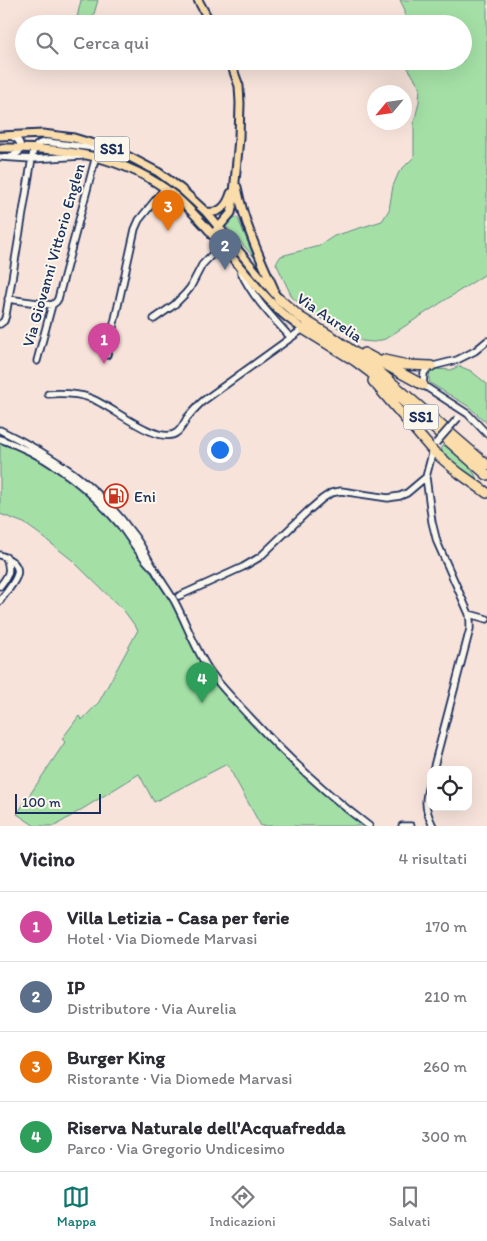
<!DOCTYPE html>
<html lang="it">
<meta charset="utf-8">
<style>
body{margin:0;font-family:Itim,sans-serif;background:#f7f7f7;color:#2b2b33}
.controls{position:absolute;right:15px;bottom:15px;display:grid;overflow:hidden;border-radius:10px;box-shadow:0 5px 20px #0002}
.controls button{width:45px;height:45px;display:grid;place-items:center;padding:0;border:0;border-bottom:1px solid #e1e1e2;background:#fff;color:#2b2b33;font:25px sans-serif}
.compass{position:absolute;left:367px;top:85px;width:45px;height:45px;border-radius:50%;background:#fff;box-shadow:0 5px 20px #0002;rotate:241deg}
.scale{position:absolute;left:15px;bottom:12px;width:86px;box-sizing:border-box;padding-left:5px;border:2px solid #1b2f5e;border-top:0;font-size:14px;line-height:18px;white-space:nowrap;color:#1b2f5e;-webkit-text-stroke:4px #fbf7ec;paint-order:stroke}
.you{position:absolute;left:219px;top:449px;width:18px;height:18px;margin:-12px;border:4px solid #fff;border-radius:50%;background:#1a73e8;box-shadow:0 0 0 8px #1a73e833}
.badge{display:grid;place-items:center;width:32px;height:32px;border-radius:50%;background:#0f766e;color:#fff;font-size:16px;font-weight:700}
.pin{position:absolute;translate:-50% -41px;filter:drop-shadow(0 1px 2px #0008)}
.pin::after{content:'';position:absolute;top:26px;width:18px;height:15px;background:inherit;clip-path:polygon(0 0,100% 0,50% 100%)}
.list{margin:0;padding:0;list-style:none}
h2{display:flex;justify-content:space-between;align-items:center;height:65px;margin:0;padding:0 20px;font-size:21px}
h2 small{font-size:16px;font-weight:400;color:#7c7c81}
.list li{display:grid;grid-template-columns:32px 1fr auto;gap:15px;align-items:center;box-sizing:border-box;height:70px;padding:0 20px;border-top:1px solid #e1e1e2}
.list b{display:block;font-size:19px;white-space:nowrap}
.list p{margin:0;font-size:16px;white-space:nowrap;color:#7c7c81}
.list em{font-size:16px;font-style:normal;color:#7c7c81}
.icon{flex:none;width:28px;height:28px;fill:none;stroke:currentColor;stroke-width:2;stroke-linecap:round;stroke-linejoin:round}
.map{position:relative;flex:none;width:487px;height:826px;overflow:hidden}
.search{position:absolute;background:#fff;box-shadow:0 5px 20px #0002;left:15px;right:15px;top:15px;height:55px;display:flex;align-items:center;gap:12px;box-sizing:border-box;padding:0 18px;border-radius:28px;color:#7c7c81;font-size:19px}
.sheet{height:345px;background:#fff}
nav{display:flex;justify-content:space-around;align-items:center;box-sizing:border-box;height:70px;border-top:1px solid #e1e1e2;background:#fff;font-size:14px;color:#7c7c81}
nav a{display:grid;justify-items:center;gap:2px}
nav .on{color:#0f766e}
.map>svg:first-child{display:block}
</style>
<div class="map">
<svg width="487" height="826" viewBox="0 0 487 826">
<rect width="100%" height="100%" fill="#f7e3da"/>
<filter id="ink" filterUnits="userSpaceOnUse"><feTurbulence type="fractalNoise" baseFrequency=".02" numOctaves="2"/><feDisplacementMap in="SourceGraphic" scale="10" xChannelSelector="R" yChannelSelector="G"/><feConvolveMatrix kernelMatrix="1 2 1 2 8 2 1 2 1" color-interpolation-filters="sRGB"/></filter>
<g filter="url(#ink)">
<path fill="#a4e0a6" stroke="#608882" d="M81,0H98L92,21L77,18Z
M400,0H487V273L385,339L374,342L362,341L310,312L292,297L276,263L281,256L319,246L334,236L382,221L389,210L393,186L399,172L414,157V123L419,102L420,87L406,65V61H463V24H405V10Z
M237,217L239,221L254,257L226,226L234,218Z
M459,366L471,371L487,384V423L468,406L430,383C428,377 429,373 434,369L451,370Z
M445,442C455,452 475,468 477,481C467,474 443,459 441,448Z
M0,443C80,471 123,528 167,597L172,603L204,666L220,689L266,740L291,765L363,826H261L227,764L154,802L139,774L55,826H35L17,814L65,742L62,739L79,716L82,720L99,702L138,630L125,612L72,560L38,533L24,523L0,514Z"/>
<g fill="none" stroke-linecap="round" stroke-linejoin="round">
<g stroke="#1b2f5e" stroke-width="9">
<path id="minor" d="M10,136C18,138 23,144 19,152L12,156
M0,157L32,159L83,156
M241,272C253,298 272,317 291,338
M8,299L52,305
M154,319L174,305L185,294L190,288L202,265L221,245
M0,324L4,321L6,315L31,164C33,153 32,143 46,142L103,149
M487,341L475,351L457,360L429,367L424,373L423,385L468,414L487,434
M107,355L135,229L139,220L165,188
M37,361L52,305L56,302L58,299L96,156
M48,394C63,393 76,393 90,398C109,404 158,446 176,433C181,430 184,423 187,418C192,412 197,406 203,401L303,329
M0,430C54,456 98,485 133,534C142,545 147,558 155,570C161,581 169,591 175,602C187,625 196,651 211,673C222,688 236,702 249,716C286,756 325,793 369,826
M0,439C47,455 88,487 120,525C130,538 138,553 150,565
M426,477L432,522L437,542L469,614L470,621V629L433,770
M0,555C32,567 13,582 0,601
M0,586C9,575 11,571 6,557
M179,596L243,567L260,557L308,511L322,499L331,493L341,491L388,498L400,496L407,493L426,477L433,450
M469,614L487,619
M431,777C425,798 423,806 433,826
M402,826H411"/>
</g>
<g stroke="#1b2f5e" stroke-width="11">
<path id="major" d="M198,0L211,24
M0,136L43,134L74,138L120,152L158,172L181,189L206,212L279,299
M0,148C62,147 125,155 175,196C192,210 207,228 222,245C241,268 260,293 282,313C289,319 296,324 303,329
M237,187C244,223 259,256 274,289
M206,212C220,214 227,206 231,193
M212,235L231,213L233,204L239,138L240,103L239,86L230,61"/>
</g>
<g stroke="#1b2f5e" stroke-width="12">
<path id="highway" d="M279,299L300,317L334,338L368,362L487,465
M303,329L355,361L371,373L487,475
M364,353L423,385
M384,360L407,365L431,366
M373,381L433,451L459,473L487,493"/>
</g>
<use href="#minor" stroke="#fbf7ec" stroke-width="5.5"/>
<use href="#major" stroke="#fbddab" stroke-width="7"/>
<use href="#highway" stroke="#fbddab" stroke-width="9"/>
<g stroke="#1b2f5e" stroke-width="9" stroke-linecap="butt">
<path id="minor-bridge" d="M436,443L458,418"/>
</g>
<use href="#minor-bridge" stroke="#fbf7ec" stroke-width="5.5"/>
</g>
</g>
<defs>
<g id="fuel-ring" transform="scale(1.25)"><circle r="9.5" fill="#fbf7ec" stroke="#c8321e" stroke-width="1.5"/><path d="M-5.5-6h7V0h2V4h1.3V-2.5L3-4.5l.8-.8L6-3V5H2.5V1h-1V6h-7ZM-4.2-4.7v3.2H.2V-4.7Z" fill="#c8321e"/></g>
</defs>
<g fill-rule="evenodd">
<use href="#fuel-ring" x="116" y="496"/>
</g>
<g text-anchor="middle" stroke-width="4" stroke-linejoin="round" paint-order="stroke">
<g fill="#fbf7ec" stroke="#5e6b89" stroke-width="1">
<rect x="94.5" y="136.5" width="35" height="25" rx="4"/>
<rect x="403.5" y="404.5" width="35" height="25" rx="4"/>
</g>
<g font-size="15" font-weight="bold" fill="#1b2f5e">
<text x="112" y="154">SS1</text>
<text x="421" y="422">SS1</text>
</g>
<g font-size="16" fill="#1b2f5e" stroke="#fbf7ec">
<text transform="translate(53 255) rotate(-74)" y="6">Via Giovanni Vittorio Englen</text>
<text transform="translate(330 317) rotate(34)" y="6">Via Aurelia</text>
</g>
<g font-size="16" fill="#1b2f5e" stroke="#fbf7ec" text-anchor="start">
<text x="134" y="502">Eni</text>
</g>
</g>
</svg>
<div class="controls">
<button><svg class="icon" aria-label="locate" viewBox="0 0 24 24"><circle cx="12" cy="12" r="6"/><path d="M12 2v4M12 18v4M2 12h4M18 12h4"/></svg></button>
</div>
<svg class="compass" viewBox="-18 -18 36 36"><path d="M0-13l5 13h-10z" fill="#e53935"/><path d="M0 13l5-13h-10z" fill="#7c7c81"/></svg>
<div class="scale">100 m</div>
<div class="you"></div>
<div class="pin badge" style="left:104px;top:364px;background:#d1479c">1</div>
<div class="pin badge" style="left:225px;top:270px;background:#5c6f8a">2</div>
<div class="pin badge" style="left:168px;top:231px;background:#e8710a">3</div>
<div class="pin badge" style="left:202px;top:703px;background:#2e9e5b">4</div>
<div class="search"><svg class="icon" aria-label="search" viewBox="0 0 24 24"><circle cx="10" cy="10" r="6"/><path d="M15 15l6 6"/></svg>Cerca qui</div>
</div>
<section class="sheet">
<h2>Vicino<small>4 risultati</small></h2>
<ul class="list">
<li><span class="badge" style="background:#d1479c">1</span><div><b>Villa Letizia - Casa per ferie</b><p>Hotel · Via Diomede Marvasi</p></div><em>170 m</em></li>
<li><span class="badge" style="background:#5c6f8a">2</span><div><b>IP</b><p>Distributore · Via Aurelia</p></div><em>210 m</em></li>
<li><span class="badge" style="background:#e8710a">3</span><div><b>Burger King</b><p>Ristorante · Via Diomede Marvasi</p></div><em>260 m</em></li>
<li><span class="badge" style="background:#2e9e5b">4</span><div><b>Riserva Naturale dell'Acquafredda</b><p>Parco · Via Gregorio Undicesimo</p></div><em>300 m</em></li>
</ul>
</section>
<nav>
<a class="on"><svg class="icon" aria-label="map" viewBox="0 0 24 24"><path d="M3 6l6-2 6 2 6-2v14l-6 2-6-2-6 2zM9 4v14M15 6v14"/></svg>Mappa</a>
<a><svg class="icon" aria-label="directions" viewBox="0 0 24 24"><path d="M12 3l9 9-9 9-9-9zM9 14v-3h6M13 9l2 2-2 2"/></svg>Indicazioni</a>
<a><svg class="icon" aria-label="saved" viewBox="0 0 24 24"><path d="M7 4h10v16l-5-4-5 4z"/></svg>Salvati</a>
</nav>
